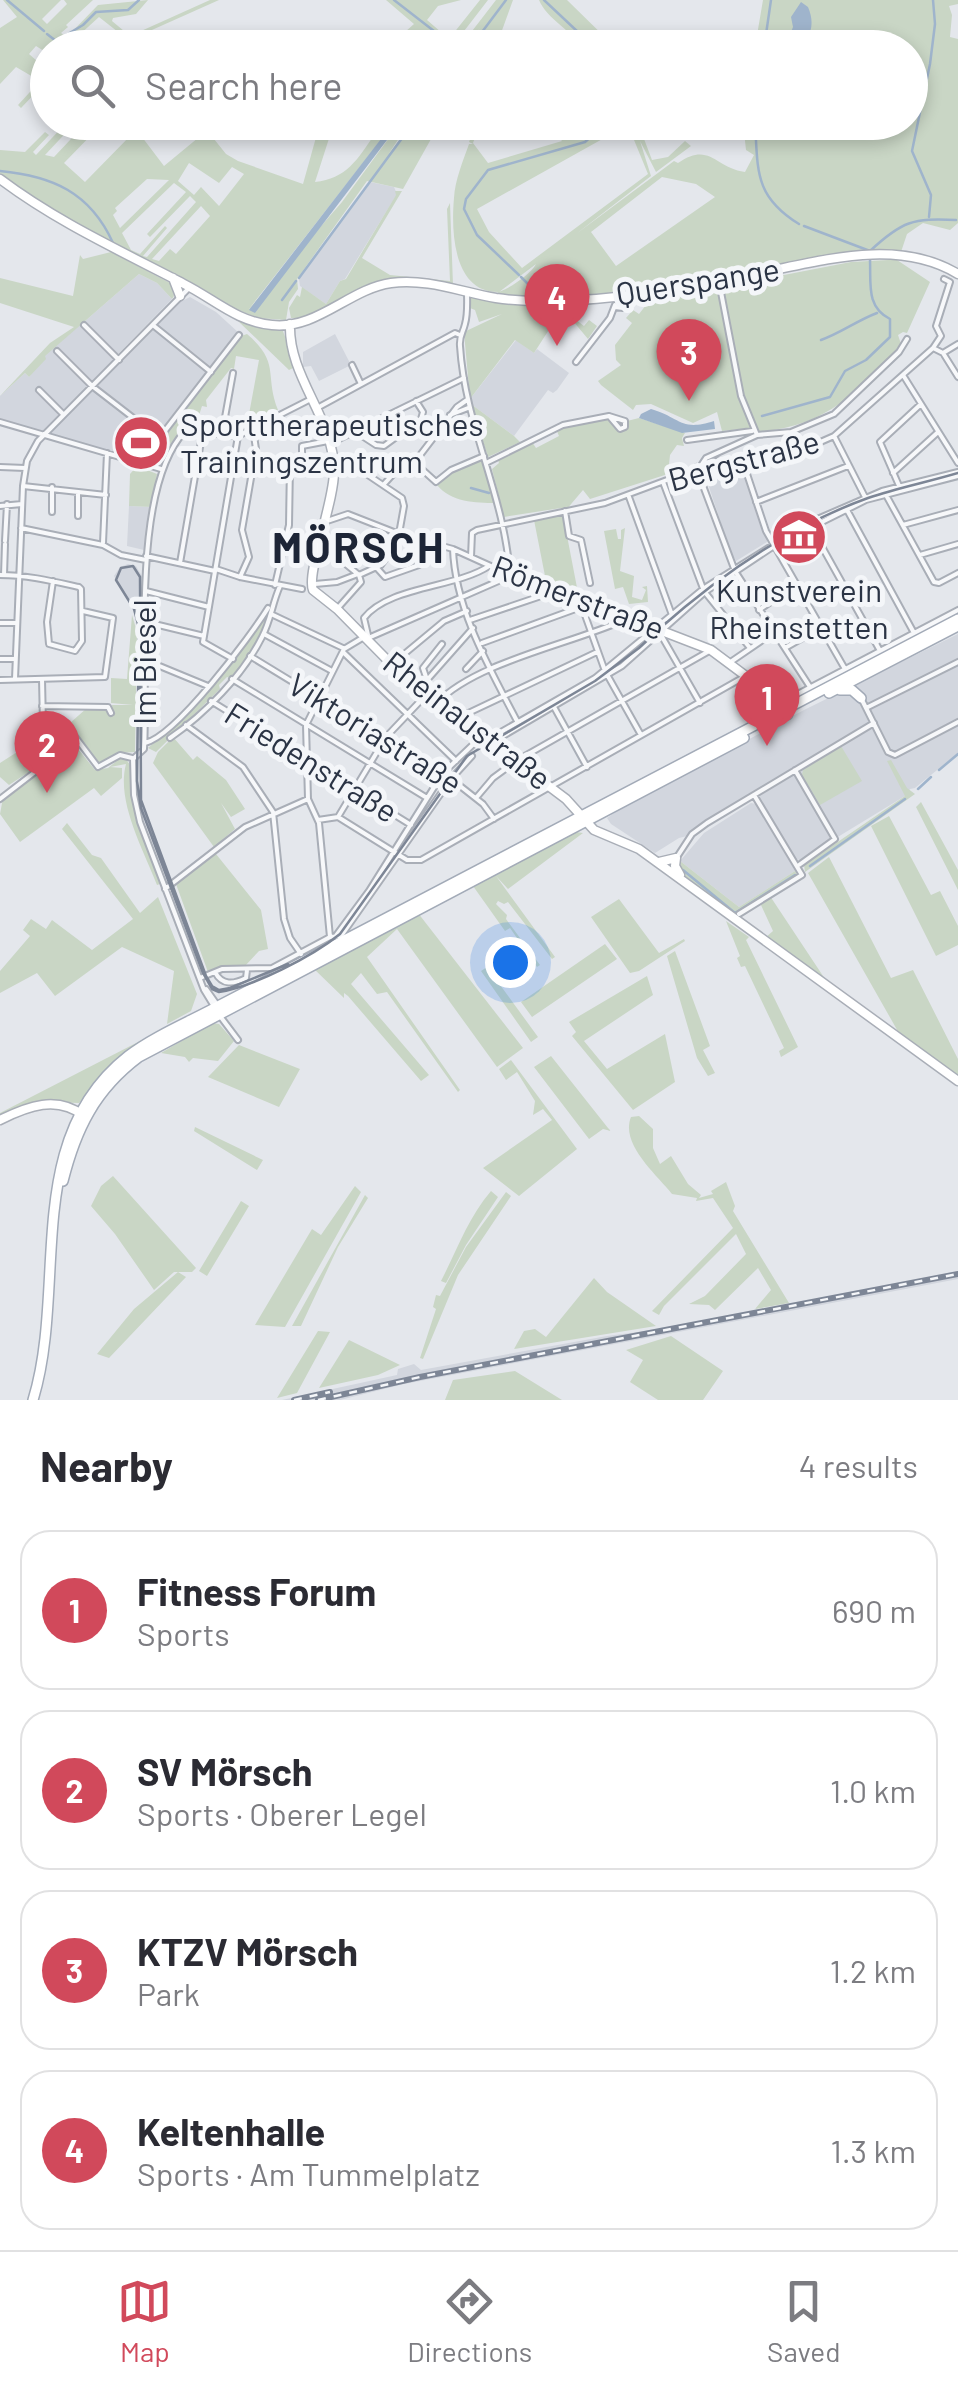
<!DOCTYPE html>
<meta charset="utf-8">
<style>
body{margin:0;font-family:Barlow,sans-serif;background:#f7f7f7;color:#2b2b33}
.you{position:absolute;left:510px;top:962px;width:35px;height:35px;margin:-25px;border:8px solid #fff;border-radius:50%;background:#1a73e8;box-shadow:0 0 0 15px #1a73e833}
.badge{display:grid;place-items:center;width:65px;height:65px;border-radius:50%;background:#d1495b;color:#fff;font-size:32px;font-weight:700}
.pin{position:absolute;translate:-50% -82px;filter:drop-shadow(0 2px 5px #0008)}
.pin::after{content:'';position:absolute;top:52px;width:35px;height:30px;background:inherit;clip-path:polygon(0 0,100% 0,50% 100%)}
.list{margin:0;padding:0;list-style:none}
h2{display:flex;justify-content:space-between;align-items:center;height:130px;margin:0;padding:0 40px;font-size:42px}
h2 small{font-size:32px;font-weight:400;color:#7c7c81}
.list li{display:grid;grid-template-columns:65px 1fr auto;gap:30px;align-items:center;box-sizing:border-box;height:160px;margin:0 20px 20px;padding:0 20px;border:2px solid #e1e1e2;border-radius:30px}
.list b{display:block;font-size:38px;white-space:nowrap}
.list p{margin:0;font-size:32px;white-space:nowrap;color:#7c7c81}
.list em{font-size:32px;font-style:normal;color:#7c7c81}
.icon{flex:none;width:55px;height:55px;fill:none;stroke:currentColor;stroke-width:2;stroke-linecap:round;stroke-linejoin:round}
.map{position:relative;flex:none;width:958px;height:1400px;overflow:hidden}
.search{position:absolute;background:#fff;box-shadow:0 5px 15px #0003;left:30px;right:30px;top:30px;height:110px;display:flex;align-items:center;gap:25px;box-sizing:border-box;padding:0 35px;border-radius:55px;color:#7c7c81;font-size:38px}
.sheet{height:850px;background:#fff}
nav{display:flex;justify-content:space-around;align-items:center;box-sizing:border-box;height:140px;border-top:2px solid #e1e1e2;background:#fff;font-size:28px;color:#7c7c81}
nav a{display:grid;justify-items:center;gap:5px}
nav .on{color:#d1495b}
.map>svg:first-child{display:block}
</style>
<div class="map">
<svg width="958" height="1400" viewBox="0 0 958 1400">
<rect width="100%" height="100%" fill="#e4e7ec"/>
<path fill="#d2d6de" d="M370,182L394,187L397,194L345,279L340,281L326,304L300,286L299,279Z
M139,274L157,283L172,299L117,355L84,322Z
M190,297L216,312L239,333L140,463L0,420V396L25,373L29,377L44,356L79,324L119,363L180,302Z
M335,334L351,365L319,381L311,366L303,367V352Z
M516,340L534,353L537,349L569,373L557,390L553,393L548,390L514,436L471,404L470,399Z
M739,460L767,537V542L736,561L730,550L705,475L702,476L699,469Z
M129,506L152,507L144,550L127,546Z
M128,564L136,566L142,576L140,752L136,753L137,623L134,611L114,576L120,567Z
M958,634V753L915,788L910,789L905,796L800,860L796,859L754,792L694,829L687,836L679,838L655,853L611,824L607,818L632,801L804,710Z
M751,803L756,804L795,871L739,907L680,861L704,833Z
M958,1272V1279L404,1384L340,1400H282L397,1375L398,1369L414,1364L421,1370L607,1336L669,1328Z"/>
<path fill="#c9d6c5" fill-rule="evenodd" d="M3,0H61L42,19L47,24L67,4L64,0H93L66,25L68,27L61,33L67,37L98,5L148,0L136,14L113,18L112,21L130,36L210,0H219L134,38L145,47H129L132,43L99,17L66,47L48,48L47,53L36,46L29,54L45,68L37,77L47,83V87L43,85L21,108L18,105L40,81L16,67L0,84V28L17,17Z
M386,0H461L438,6L427,20L449,39L480,0H488L451,48L436,47L419,33L403,47H388L414,24Z
M496,0H513L496,47L476,45L467,47L480,28L465,47L459,48Z
M539,0H567L615,47H582C571,30 547,19 539,0Z
M763,0H958V4L949,6L952,15L950,37L958,39V223L950,230L923,223L907,234L901,252L848,254L727,277L723,274L719,279C640,291 573,302 492,294C507,291 530,275 536,264L499,292C453,293 451,231 454,198C455,180 463,161 469,144H473L469,142L476,123H480L473,143L488,163L562,141L548,123L565,139L590,123H622L606,137L477,209L489,232L522,268L648,174L627,123H638L652,160L668,157L685,141L691,146L656,172L640,141L651,176L576,234L674,161L678,163C710,141 715,168 745,172L754,155L746,150L743,123L910,122V48L755,47ZM662,177L696,184L715,197L616,266L591,232Z
M234,122L216,131L214,139L226,154L238,161L303,184L320,123H334L315,182C346,179 358,159 374,135L349,123L375,135L384,123H394L249,309L342,202L400,123H409L388,155L412,123H440L403,189L367,181L297,279L298,289L289,302L286,320L258,318L226,305L166,269L76,226L0,176V150L25,152L45,132L49,135L33,152L36,155L66,123H75L45,155L54,157L86,123H103L64,163L85,182L132,134L120,123L134,130L142,123H156L142,137L164,166L210,128L201,123ZM189,163L219,183L232,167L244,174L219,206L201,187L194,195L178,181ZM147,179L169,180L120,228L113,215L117,211L115,208ZM174,183L186,192L147,234L150,237L190,196L196,202L147,257L143,256L167,228L165,226L140,254L131,250L122,233ZM201,206L210,216L176,254L170,249L159,261L152,259Z
M395,191H402L362,258L390,275L450,281L447,209L450,203L453,285L392,280L304,318H291L289,308L297,295L300,297L302,287L326,304L340,281L346,279L396,195Z
M111,252L172,284L174,296L172,299L157,283L139,274L45,356L46,359L29,377L25,373L0,396L50,343L74,327L0,303V278L73,296L80,255L83,259Z
M888,260H897L930,282L907,333L903,332L898,335L901,344C856,394 828,425 759,432L744,400L722,287L851,262Z
M718,288L738,398L751,428L722,431L717,412L693,423L651,404L636,405L633,410L601,385L598,381L621,365L616,360L615,345L632,323L626,318L633,310L639,314L650,300Z
M191,293H193L283,331L295,367L289,370L238,321Z
M471,298L589,302L575,319L584,326L589,320L597,326L588,339L573,321L561,322L556,327L552,325L534,353L515,340L470,399L464,332L502,314L479,322L475,310L470,308Z
M247,334C281,363 264,375 278,410L247,425L259,360L236,356L234,369L231,368L206,400L207,407L202,406L195,428C177,428 166,450 158,465L148,462L161,438L241,336Z
M471,404L514,436L520,442L488,457Z
M606,418L622,431L628,426L627,421L639,418L685,433L682,438L684,446L677,445L670,455L668,474L590,499L583,490L566,510L561,508L504,517L492,469L499,463L498,460L532,442L536,448L559,436L556,429Z
M482,460L496,503C475,503 451,502 437,485L453,472Z
M137,466L157,474L152,507L129,506L130,474Z
M562,513L563,515L579,598L547,586L534,520Z
M625,528L620,571L634,576L632,597L642,600L646,590L642,587L647,586L648,602L629,604L623,587L615,589L604,531L616,529L618,539H621V530Z
M268,612C260,638 248,658 230,678L227,677L219,685L220,689L156,752L148,748L174,726L224,672Z
M132,615L137,632L135,752L118,753L99,765L70,723L87,708H105L111,716L112,705H133L111,703V678L127,679Z
M40,728H62L66,732L23,757L32,770L9,785L0,777V763L39,738Z
M67,735L95,770L108,768L119,759H126L130,765L137,820L160,884L157,885C143,849 116,801 126,764L110,767L122,768V778L101,796L94,788L20,842L0,814L3,798L38,774L33,765Z
M173,737L193,760L197,756L226,780L245,809L231,817L221,803L235,829L214,847L153,763L158,752Z
M841,746L862,781L820,805L802,775L803,770Z
M891,760L907,788L915,794L805,872L804,865L905,796L887,761Z
M921,802L958,870V890L916,807Z
M889,816L931,895L940,891L958,926V945L936,956L871,826Z
M67,823L92,855L101,858L140,913L158,897L197,994L191,1011L167,1024L174,971L122,947L55,996L37,973L0,993V971L30,936L23,930L31,919L46,929L52,920L92,950L133,919L62,829Z
M576,832L583,833L508,889L496,876L555,957L552,959L508,902L504,904L498,901L496,904L507,915L506,919L540,965L537,967L510,928L505,931L473,886Z
M216,854L261,910L268,949L259,951L245,966H226L208,972L176,884Z
M829,857L891,978L913,970L958,1059V1077L900,1035L808,873Z
M680,861L739,907L795,871L798,876L734,917L681,874Z
M770,896L827,982L765,938L773,931L760,903Z
M619,899L659,953L684,939L685,941L639,971L630,973L591,917Z
M418,913L523,1048L497,1067L397,929L367,957L460,1090L458,1092L387,992L377,994L361,973L351,984L429,1075L421,1081L348,996L344,993V998L313,968Z
M726,921L749,937L746,940L798,1047L781,1057L779,1051L784,1048L745,966L741,967L737,958L740,956Z
M605,944L617,959L532,1017L521,1002Z
M675,951L710,1046L703,1050L715,1073L708,1076L697,1058L667,956Z
M487,967L538,1037L531,1042L481,971Z
M647,976L653,995L584,1041L607,1069L665,1034L675,1082L633,1110L572,1036L576,1032L569,1022Z
M208,1006L125,1057L102,1075L79,1103L49,1102L0,1118V1113Z
M212,1023L219,1024L234,1041L218,1061L193,1058L189,1062L185,1057L161,1053Z
M239,1045L300,1069L279,1107L208,1077Z
M551,1056L608,1128L611,1131L603,1129L589,1139L534,1067Z
M511,1060L577,1149L519,1196L483,1168L552,1120L543,1109L533,1115L535,1101L517,1072L506,1080L499,1069Z
M639,1116L653,1129V1148L660,1164L671,1156L688,1184L701,1195L699,1198L713,1194L711,1191L726,1182L735,1206L733,1211L789,1303L755,1309L771,1290L758,1268L715,1310L709,1305L689,1304L705,1296L746,1254L736,1234L664,1306L659,1315L652,1311L733,1228L713,1198L696,1201L697,1198L672,1194C656,1174 620,1144 631,1117Z
M195,1127L263,1160L257,1170L194,1131Z
M113,1176L196,1268L192,1272H174L154,1290L115,1234L91,1206L101,1186Z
M355,1186L361,1192L285,1327L255,1325L312,1229L321,1235Z
M491,1191L498,1197L466,1245L446,1283L441,1281C457,1250 468,1218 491,1191Z
M506,1192L511,1196L458,1275L423,1359L420,1358L436,1309L433,1307L436,1295L440,1296L466,1247Z
M365,1195L368,1198L338,1247L301,1326H292Z
M241,1201L249,1206L207,1276L199,1271Z
M178,1272L186,1277L109,1358L97,1354L134,1309Z
M594,1278L607,1292L656,1326L514,1349L524,1331L535,1329L546,1337Z
M318,1331L330,1332L297,1393L277,1398Z
M671,1336L723,1371L703,1400H658L630,1382L643,1360L626,1350Z
M349,1340L400,1365L378,1375L319,1388Z
M515,1371L562,1400H445L453,1380Z"/>
<path fill="#9fb4cc" d="M801,2L808,7C815,23 812,39 796,47L789,37L793,27L791,17Z
M394,122L400,123L255,313L249,310Z
M651,409C680,417 680,432 714,421L715,429L682,433L639,418L641,414Z"/>
<g fill="none" stroke-linecap="round" stroke-linejoin="round">
<path stroke="#9fb4cc" stroke-width="2.5" d="M7,0L44,31
M394,0L452,45
M544,0L595,48
M47,34L56,41L83,25L96,12L128,10L139,0
M470,48L506,0
M764,48L771,0
M755,122C758,171 754,196 799,224
M0,171C52,176 90,192 113,243
M929,217L931,195L912,151L930,64L935,24L933,0
M804,226L870,251C902,221 913,218 956,220
M519,275L477,235L464,209L466,199L488,170L585,142L607,122
M521,277L537,293
M299,278L414,122
M282,300L296,281
M821,340C841,333 856,321 877,313
M762,416L830,397L845,371L866,360L890,337V319C866,307 871,284 870,260
M471,488L489,493
M939,770L958,754
M918,789L931,777
M810,866L905,799
M683,870L735,913L795,875"/>
<g stroke="#a9aeb7" stroke-width="8">
<path id="street" d="M659,295L720,287L741,396L757,435
M615,307L623,308L635,298
M84,325L119,360
M154,326L211,372
M933,348L943,353L958,377
M57,351L92,386L158,437
M943,353L958,344
M576,362L610,318L615,305
M352,365L361,384
M903,375L958,463
M39,390L63,414
M319,407L455,333L460,335
M450,415L468,408
M0,422L161,469
M356,432L376,445L384,446L421,419L423,412L416,401
M222,434L233,373
M834,436L865,497
M687,440L752,431
M329,444L464,378
M302,458V446L328,441
M742,459L766,531L845,669
M140,463L239,335
M415,463L436,482L451,470L484,456
M486,463L563,425L609,416L620,429L625,427V421L609,416
M336,464L365,473L402,498L404,506L399,534L453,549L546,591L654,628
M702,464L706,458L757,435L791,432L834,414L899,352L907,339
M0,467L25,468
M696,467L735,571L810,687
M893,473L937,433
M663,482L704,591L750,648
M385,483L396,471L411,467L457,407L467,400
M23,486L106,495
M900,488L880,442L921,404
M886,495L934,582L939,583L958,573
M629,497L672,615
M756,502L848,466
M0,506L22,504
M847,510L914,633
M565,511L569,536L581,540L590,583
M52,512V487
M78,516V493
M327,521L348,514L399,534
M903,525L958,510
M811,527L879,649
M21,528L103,545L121,555L146,560
M5,541L7,504
M103,543L107,453
M320,543L359,575
M453,549C455,609 490,669 517,721
M920,555L958,544
M146,556L215,571
M471,557L472,533L477,530L605,503L718,461L800,451L834,436L933,348L941,336L936,326L950,282L944,279
M180,563L203,430
M376,567L385,577L419,565
M216,569L240,577L302,589
M0,575C27,575 52,581 79,587L81,589L82,641L75,651L49,644L47,622L53,581
M4,575L5,544
M240,577L249,557L242,530L256,449L253,429
M315,584L337,582L358,574
M275,585L289,525L290,464L299,458L330,459
M146,591L209,607
M581,604L605,671L641,735
M337,609L361,582L359,575L381,565L402,536
M759,610L797,584
M271,614L343,648
M470,620L544,595L546,591
M146,622L204,636
M0,623H17
M264,634L332,671
M368,635L364,618C389,586 456,588 489,566
M661,635L700,703
M366,639L510,576C505,496 465,426 460,346C459,336 463,333 465,324C468,314 467,302 467,292
M482,643L581,607
M785,648L820,628
M344,653L456,761
M250,656L450,778L483,804L494,819
M0,659H15
M233,659L203,642L238,436
M145,660L208,686
M732,661L773,633
M391,665L444,621L467,611
M466,669L483,651
M15,679L23,486L27,461L38,441L190,287
M42,679L43,725L67,726L98,767L120,755L132,758
M232,679L427,798
M0,680L105,677L113,618L83,611
M427,680L423,668L442,644
M420,688L473,628
M790,698L958,610
M861,698L888,752L895,755L958,722
M211,701L411,825
M437,703C476,662 571,644 624,620
M42,706L108,707L111,713
M554,707L587,767
M866,708L958,662
M462,716L597,652
M186,725L243,767L273,812L284,919L290,938L301,954
M170,738C205,714 243,675 262,637C271,620 272,604 280,586
M487,740L595,678L703,589L808,523L882,491L958,472
M145,743C176,736 250,637 268,608
M491,743L622,666L705,592L774,546L866,500L958,476
M133,759L144,749C149,667 129,491 185,431L238,436L311,399
M133,759L134,795L140,822L204,990L215,1008
M795,770L835,839L799,865
M476,798L493,778L516,761L711,650
M0,799L35,772L30,764L32,758L71,730
M338,817L407,860H421L744,677
M318,820L338,817L386,737L425,696
M677,857L692,834L707,823L874,723
M165,889L245,827L308,799
M739,914L802,875L754,795
M330,937L319,823L308,799L306,725L344,649L364,637
M335,937L369,891L443,773L482,736
M215,972C222,986 234,984 246,978L247,970
M200,978L222,969L272,968L330,937L341,936L451,779L472,756
M206,989L218,1006
M220,1016L238,1040"/>
</g>
<g stroke="#a9aeb7" stroke-width="11">
<path id="secondary" d="M0,179C57,222 121,251 184,284C214,299 237,322 272,325C317,330 349,289 391,283C427,278 461,292 496,298C524,302 551,302 579,300C634,297 690,286 744,276C813,264 893,235 958,274
M173,278L180,296
M290,324C288,377 334,418 334,470C335,500 306,573 313,590L337,609L405,678L566,799L594,830L639,849L958,1081
M654,628L711,650L778,700L788,715
M659,862L676,858L675,866L680,875
M0,1120C28,1106 57,1095 84,1116"/>
</g>
<g stroke="#a3abb8" stroke-width="12">
<path id="primary" d="M840,690H852L861,698
M829,693L958,626
M63,1181C76,1129 95,1090 139,1057L744,738
M33,1400C68,1286 21,1140 128,1056C156,1035 191,1021 222,1004L958,619"/>
</g>
<use href="#street" stroke="#f7f8fa" stroke-width="4"/>
<use href="#secondary" stroke="#fff" stroke-width="8"/>
<use href="#primary" stroke="#fff" stroke-width="9"/>
<path stroke="#7d8696" stroke-width="2.5" d="M658,630C719,576 790,526 868,498C897,488 928,482 958,473
M288,964L230,988L219,990L212,986L206,976L141,800L140,577L133,566L121,568L116,580L134,609L139,628L137,781L141,808L203,973L212,989L219,992C253,987 313,956 340,934L467,756L595,681L639,648L667,622"/>
<g stroke="#7d8696" stroke-width="6">
<path id="rail" d="M294,1400L330,1392
M318,1400L420,1377L958,1274"/>
</g>
<use href="#rail" stroke="#f4f6f9" stroke-width="2.5" stroke-dasharray="8" stroke-linecap="butt"/>
</g>
<defs>
<g id="stadium-disc" transform="scale(2.875)"><circle r="9.5" fill="#d1495b" stroke="#f4f6f9"/><path d="M0-5a6.5 5 0 1 0 0 10a6.5 5 0 1 0 0-10ZM-3.5-1.8h7v3.6h-7Z" fill="#fff"/></g>
<g id="museum-disc" transform="scale(2.875)"><circle r="9.5" fill="#d1495b" stroke="#f4f6f9"/><path d="M0-6L6-3V-2H-6V-3ZM-5-1h2V3h-2ZM-1-1h2V3h-2ZM3-1h2V3H3ZM-6 4H6V6H-6Z" fill="#fff"/></g>
</defs>
<g fill-rule="evenodd">
<use href="#stadium-disc" x="141" y="443"/>
<use href="#museum-disc" x="799" y="537"/>
</g>
<g text-anchor="middle" stroke-width="10" stroke-linejoin="round" paint-order="stroke">
<g font-size="32" fill="#2b3445" stroke="#f4f6f9">
<text transform="translate(698 282) rotate(-9)" y="11">Querspange</text>
<text transform="translate(744 461) rotate(-15)" y="11">Bergstraße</text>
<text transform="translate(578 598) rotate(21)" y="11">Römerstraße</text>
<text transform="translate(145 662) rotate(-90)" y="11">Im Biesel</text>
<text transform="translate(467 721) rotate(38)" y="11">Rheinaustraße</text>
<text transform="translate(375 734) rotate(32)" y="11">Viktoriastraße</text>
<text transform="translate(311 763) rotate(32)" y="11">Friedenstraße</text>
</g>
<g font-size="32" fill="#2b3445" stroke="#f4f6f9" text-anchor="start">
<text x="180" y="436">Sporttherapeutisches<tspan x="180" dy="37">Trainingszentrum</tspan></text>
<text x="799" y="602" text-anchor="middle">Kunstverein<tspan x="799" dy="37">Rheinstetten</tspan></text>
</g>
<g font-size="42" font-weight="bold" letter-spacing="2.5" fill="#1d2536" stroke="#f4f6f9">
<text x="359" y="563">MÖRSCH</text>
</g>
</g>
</svg>
<div class="you"></div>
<div class="pin badge" style="left:767px;top:746px">1</div>
<div class="pin badge" style="left:47px;top:793px">2</div>
<div class="pin badge" style="left:689px;top:401px">3</div>
<div class="pin badge" style="left:557px;top:346px">4</div>
<div class="search"><svg class="icon" aria-label="search" viewBox="0 0 24 24"><circle cx="10" cy="10" r="6"/><path d="M15 15l6 6"/></svg>Search here</div>
</div>
<section class="sheet">
<h2>Nearby<small>4 results</small></h2>
<ul class="list">
<li><span class="badge">1</span><div><b>Fitness Forum</b><p>Sports</p></div><em>690 m</em></li>
<li><span class="badge">2</span><div><b>SV Mörsch</b><p>Sports · Oberer Legel</p></div><em>1.0 km</em></li>
<li><span class="badge">3</span><div><b>KTZV Mörsch</b><p>Park</p></div><em>1.2 km</em></li>
<li><span class="badge">4</span><div><b>Keltenhalle</b><p>Sports · Am Tummelplatz</p></div><em>1.3 km</em></li>
</ul>
</section>
<nav>
<a class="on"><svg class="icon" aria-label="map" viewBox="0 0 24 24"><path d="M3 6l6-2 6 2 6-2v14l-6 2-6-2-6 2zM9 4v14M15 6v14"/></svg>Map</a>
<a><svg class="icon" aria-label="directions" viewBox="0 0 24 24"><path d="M12 3l9 9-9 9-9-9zM9 14v-3h6M13 9l2 2-2 2"/></svg>Directions</a>
<a><svg class="icon" aria-label="saved" viewBox="0 0 24 24"><path d="M7 4h10v16l-5-4-5 4z"/></svg>Saved</a>
</nav>
